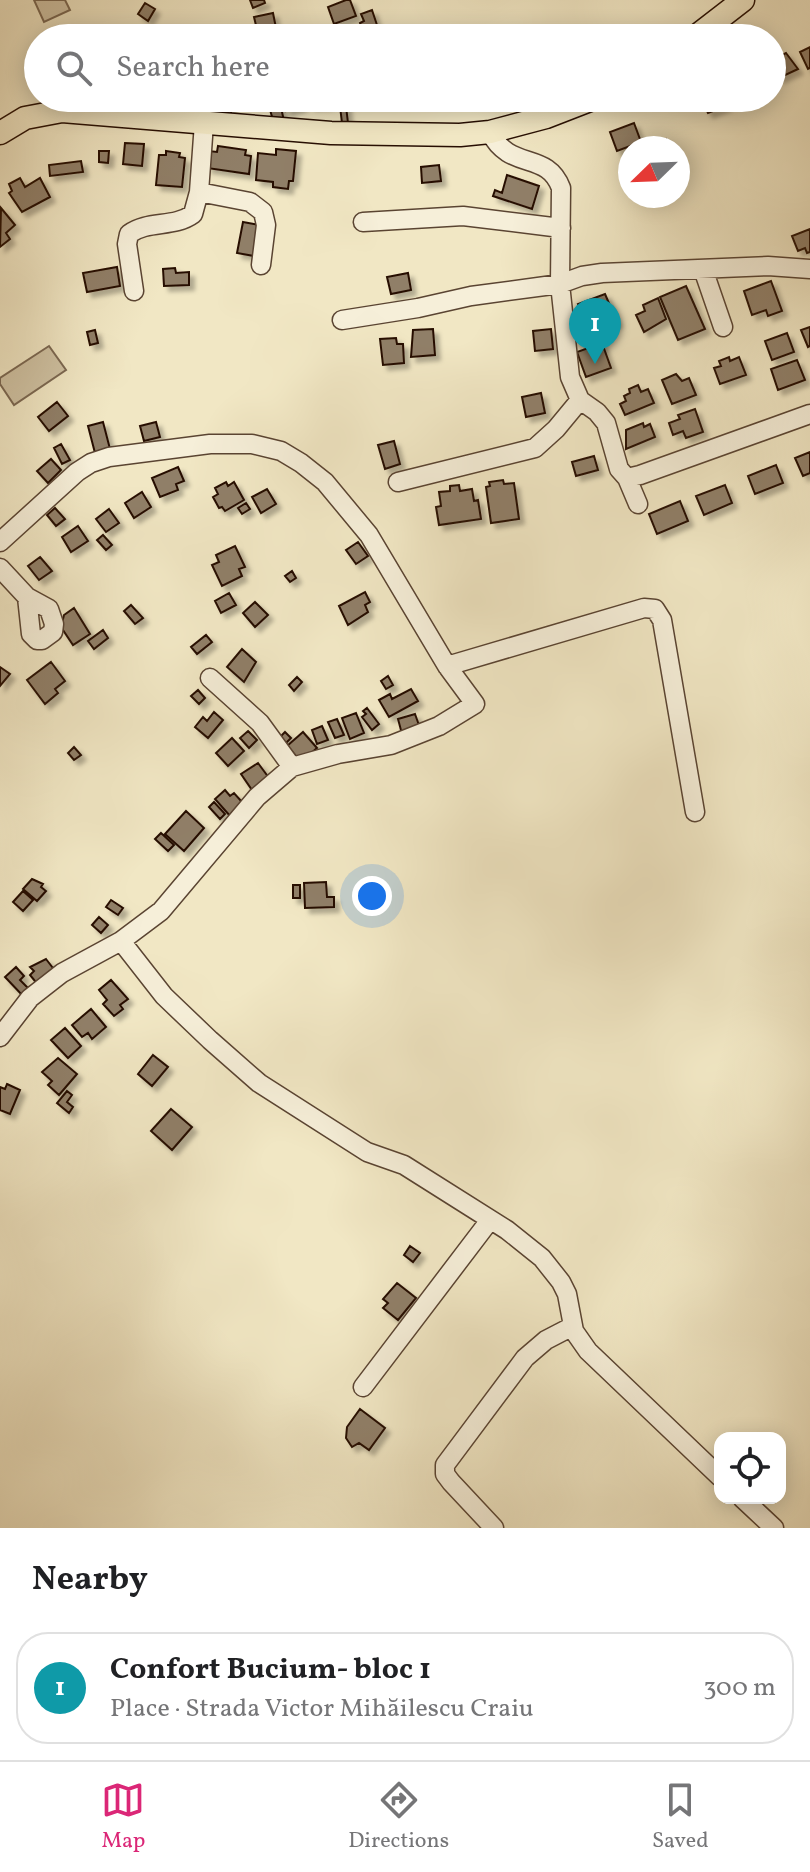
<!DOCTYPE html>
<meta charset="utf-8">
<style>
body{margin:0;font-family:Vollkorn,serif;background:#f2f2f2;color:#202124}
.controls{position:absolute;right:24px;bottom:24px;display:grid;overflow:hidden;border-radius:16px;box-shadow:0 4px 20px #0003}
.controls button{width:72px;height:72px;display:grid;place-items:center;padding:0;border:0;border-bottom:2px solid #e0e0e0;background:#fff;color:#202124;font:40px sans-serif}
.compass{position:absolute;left:618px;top:136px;width:72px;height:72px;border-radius:50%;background:#fff;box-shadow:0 4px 20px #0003;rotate:247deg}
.you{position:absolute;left:372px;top:896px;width:28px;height:28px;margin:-20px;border:6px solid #fff;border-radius:50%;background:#1a73e8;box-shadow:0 0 0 12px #1a73e833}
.badge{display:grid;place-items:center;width:52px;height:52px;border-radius:50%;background:#db2777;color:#fff;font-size:26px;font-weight:700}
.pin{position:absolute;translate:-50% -66px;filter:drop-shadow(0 2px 4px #0008)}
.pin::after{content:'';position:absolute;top:42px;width:28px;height:24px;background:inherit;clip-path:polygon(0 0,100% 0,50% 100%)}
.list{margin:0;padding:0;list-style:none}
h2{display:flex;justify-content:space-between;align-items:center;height:104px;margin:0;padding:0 32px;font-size:34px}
h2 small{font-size:26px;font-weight:400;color:#757577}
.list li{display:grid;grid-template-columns:52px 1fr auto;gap:24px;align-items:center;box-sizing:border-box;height:112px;margin:0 16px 16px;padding:0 16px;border:2px solid #e0e0e0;border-radius:32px}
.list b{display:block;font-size:30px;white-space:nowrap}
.list p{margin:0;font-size:26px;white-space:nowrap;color:#757577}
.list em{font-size:26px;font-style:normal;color:#757577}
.icon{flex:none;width:44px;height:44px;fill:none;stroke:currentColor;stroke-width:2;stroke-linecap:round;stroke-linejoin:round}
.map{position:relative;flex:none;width:810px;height:1528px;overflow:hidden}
.search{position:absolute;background:#fff;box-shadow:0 4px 20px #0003;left:24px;right:24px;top:24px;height:88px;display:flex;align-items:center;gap:20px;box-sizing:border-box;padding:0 28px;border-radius:44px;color:#757577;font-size:30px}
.sheet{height:232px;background:#fff}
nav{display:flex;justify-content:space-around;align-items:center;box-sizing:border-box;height:112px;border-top:2px solid #e0e0e0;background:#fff;font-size:22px;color:#757577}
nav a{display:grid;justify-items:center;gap:4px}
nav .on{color:#db2777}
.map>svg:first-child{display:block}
</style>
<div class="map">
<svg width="810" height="1528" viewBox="0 0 810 1528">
<defs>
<filter id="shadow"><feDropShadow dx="5" dy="5" stdDeviation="2" flood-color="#0004"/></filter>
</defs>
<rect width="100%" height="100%" fill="#f1e7c4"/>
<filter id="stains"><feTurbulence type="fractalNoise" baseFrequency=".0025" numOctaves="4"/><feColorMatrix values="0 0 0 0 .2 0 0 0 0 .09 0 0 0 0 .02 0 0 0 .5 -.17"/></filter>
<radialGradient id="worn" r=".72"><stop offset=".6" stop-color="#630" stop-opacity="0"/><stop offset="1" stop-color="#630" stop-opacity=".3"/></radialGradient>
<path fill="#cfc2a3" stroke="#7b6852" stroke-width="2" d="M34,0H65L70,10L44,22Z
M49,346L66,370L14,405L0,384V378Z"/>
<path fill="#907f67" stroke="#270e02" stroke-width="2" filter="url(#shadow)" d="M250,0H264L265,3L253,8Z
M346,0H350L356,16L334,24L328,7Z
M145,3L155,9L148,21L138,14Z
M372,10L381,37L378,38H369L366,28L362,29L360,23L364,21L361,14Z
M273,13L278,38H259L254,17Z
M555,27L559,36L541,38L539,33Z
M206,29L208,36L196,38L195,31Z
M810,47V68L808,69L800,52Z
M786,53L798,69L779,78L772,60Z
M214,98H231V116H214Z
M283,98H299L302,106L286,111Z
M311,98H328V104L311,105Z
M339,98H345L348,123H342Z
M701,98H722L726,106L708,113Z
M280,103L284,121L274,124L269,106Z
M634,123L641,142L617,151L610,132Z
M666,139L669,148H644Z
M125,143L144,144L142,166L123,164Z
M218,146L246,150L245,155L251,156L249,174L207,168L209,151L217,152Z
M276,149L296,151L293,181H289L288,189L273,187V182L256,180L258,153L276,155Z
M99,151H109L108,163L99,162Z
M166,151L180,153L179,157L185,158L182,187L156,185L159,155H166Z
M81,161L83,172L50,176L49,165Z
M439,165L441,181L422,183L421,167Z
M507,175L539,186L532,209L493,196L495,190L502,193Z
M20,178L25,187L40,178L50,197L22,212L9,193L12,191L9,184Z
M1,208L15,225L6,233L10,239L0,247Z
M243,222L259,225L254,256L237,253Z
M810,229V252L807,253L805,248L798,251L792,236Z
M117,267L120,286L87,292L83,273Z
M175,268L176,273L189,272V285L164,286L163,269Z
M408,273L411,290L391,294L387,277Z
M771,281L782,311L768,316L766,310L752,315L744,291Z
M686,286L705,329L678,340L660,297Z
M605,294L617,322L590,333L578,304Z
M658,298L666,319L644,332L636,315L645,311L643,305Z
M810,327V346L808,347L801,330Z
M433,329L435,355L411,357L413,330Z
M551,329L553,349L535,351L533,331Z
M95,330L98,343L90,345L87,332Z
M787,333L794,352L772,360L765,341Z
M396,338L397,344H403L404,363L383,365L380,339Z
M602,343L611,368L586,377L577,352Z
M729,357L730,361L739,357L746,375L720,384L714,368L721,366L719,361Z
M797,360L805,380L778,390L771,369Z
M676,374L682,381L689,378L696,395L672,404L662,380Z
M638,385L641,392L648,389L654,403L625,415L620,404L626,401L624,396L630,393L629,389Z
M541,393L545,413L526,417L522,397Z
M57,402L68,416L49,431L38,417Z
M695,409L703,432L686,438L683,431L673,435L669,423L680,419L678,415Z
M103,422L110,449L95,453L88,426Z
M156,422L160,437L144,441L140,426Z
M643,423L644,427L650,424L655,437L626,449V430Z
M394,441L400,464L385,469L378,445Z
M61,444L70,460L62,464L54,448Z
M810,452V473L803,476L795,458Z
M594,456L598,470L576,476L572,462Z
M51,459L61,470L48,483L37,471Z
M776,465L783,483L755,494L748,476Z
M178,467L184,481L176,484L178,490L160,497L152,478Z
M503,480L504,484L514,483L519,519L491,523L486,487L490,486L489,482Z
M226,482L228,486L234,482L244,500L225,511L222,507L219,508L213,497L218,494L215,488Z
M459,485L460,491L472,489L474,501L478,500L481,519L439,525L436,507L441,506L439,492L450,491V486Z
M725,485L732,503L704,515L696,496Z
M267,489L276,504L261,513L252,497Z
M142,492L151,507L134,518L125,503Z
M680,501L688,521L657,534L649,514Z
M246,503L250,509L242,514L238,508Z
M55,508L65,519L56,526L47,515Z
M109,509L119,523L106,532L96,519Z
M78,526L88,541L71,552L62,537Z
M103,535L112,545L106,550L97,540Z
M358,542L368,556L356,564L346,550Z
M235,546L245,567L239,569L242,576L222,586L212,565L219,562L216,555Z
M40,557L52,571L39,580L28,566Z
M292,571L296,578L290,582L285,576Z
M365,592L370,602L365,605L368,612L348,625L339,606Z
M229,593L236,605L221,613L215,601Z
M255,602L268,615L255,627L243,613Z
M131,605L143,618L135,624L124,611Z
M74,608L90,634L73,645L61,627L64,615Z
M103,630L108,638L94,649L88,641Z
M206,635L212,642L197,654L191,647Z
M242,649L256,662L244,682L227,667Z
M51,662L65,681L55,689L58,693L45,704L27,680Z
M0,667L10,674L0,686Z
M388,676L393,685L386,689L381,681Z
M297,677L302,682L294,691L289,685Z
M411,689L418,701L389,717L379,700L390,694L392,699Z
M198,690L205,698L199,704L191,696Z
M367,708L379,724L372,730L362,717L366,714L363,711Z
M214,712L223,720L208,738L195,727L203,717L207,721Z
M356,713L364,733L350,739L342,718Z
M415,714L420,728L402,734L398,719Z
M337,719L344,735L335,738L328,722Z
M322,726L328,740L317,744L312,730Z
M248,731L257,740L249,748L240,738Z
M285,732L291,738L283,746L277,740Z
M303,732L317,748L301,762L287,746Z
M232,738L244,751L228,766L216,753Z
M74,747L81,755L74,760L68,753Z
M258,763L269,778L252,790L241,774Z
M225,790L230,796L234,793L242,802L239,805L242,808L231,817L215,799Z
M214,802L225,814L220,819L209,807Z
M186,811L204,828L184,851L165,834Z
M161,833L174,845L168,851L155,839Z
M32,879L43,884L41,887L46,891L37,901L23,889Z
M326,882L327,897H334V907L305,908L304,883Z
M293,885H300V898H293Z
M23,891L33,900L23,911L13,902Z
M111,900L123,908L118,915L106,907Z
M99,917L108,925L101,933L92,925Z
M46,959L56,972L39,986L30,975L34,971L30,967Z
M16,967L24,976L20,980L29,989L23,996L5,977Z
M111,980L128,999L120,1005L123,1009L114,1016L103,1004L107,1000L99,990Z
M91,1009L106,1027L92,1039L88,1033L82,1037L72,1025Z
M65,1028L81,1046L68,1058L51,1040Z
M153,1055L168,1067L152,1086L138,1074Z
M58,1058L77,1074L59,1095L48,1085L52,1081L42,1072Z
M7,1084L20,1090L10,1114L0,1110V1087L5,1089Z
M67,1091L72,1095L67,1102L73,1107L69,1113L57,1103Z
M171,1109L192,1127L172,1150L151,1131Z
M410,1246L420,1253L413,1262L404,1255Z
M397,1283L416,1298L398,1320L383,1308L388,1303L383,1299Z
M360,1409L385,1428L369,1450L359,1443L352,1447L346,1438L347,1427Z"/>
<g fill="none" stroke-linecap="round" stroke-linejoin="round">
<g stroke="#5a4432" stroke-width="21">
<path id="minor" d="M490,132C510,172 547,150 561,188L560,284L570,377L580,400L597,412L606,423L619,469L627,478L638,504
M199,192L250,202L263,212L266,225L261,265
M363,222L463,216L561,228
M703,269L723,327
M134,291L127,244L129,234C148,220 174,228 193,214L199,192L204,123
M342,320L418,308L471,296L560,284L582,276L602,273L768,266L810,269
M627,478L640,475L810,414
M398,482L535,448L556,429L580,400
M0,542L77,472L91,463L109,457L210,444H252L281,451L301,463L325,482L369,535L447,666L475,704L439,726L391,745L338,754L292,767L257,797L161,911L121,941L62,973L30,998L0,1037
M0,568L27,597L49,609L54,624L53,632L42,640H37L31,634L27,597
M447,666L644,608L655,609L662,620L695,812
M210,678L260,723L292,767
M121,941L164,996L210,1040L259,1083L367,1152L404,1165L507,1230L542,1258L561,1282L567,1294L574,1331L588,1351L720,1477
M363,1387L490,1220
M742,1498L774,1528
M494,1528L451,1482L445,1474V1465L525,1358L546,1340L573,1326"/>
</g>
<g stroke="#270e02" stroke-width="25">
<path id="major" d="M694,38L743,0
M0,133L25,118L62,111L331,133L460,135L490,132L546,117L595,98"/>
</g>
<use href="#minor" stroke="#f6efd9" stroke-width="18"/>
<use href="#major" stroke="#f1e7c4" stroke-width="22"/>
</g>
<rect width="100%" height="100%" filter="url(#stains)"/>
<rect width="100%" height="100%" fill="url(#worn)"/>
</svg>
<div class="controls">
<button><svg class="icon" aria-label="locate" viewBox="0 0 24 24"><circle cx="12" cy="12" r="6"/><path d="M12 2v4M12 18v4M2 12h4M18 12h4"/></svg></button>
</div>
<svg class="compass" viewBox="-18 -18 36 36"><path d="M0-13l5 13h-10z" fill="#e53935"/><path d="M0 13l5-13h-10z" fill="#757577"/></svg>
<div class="you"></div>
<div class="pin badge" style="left:595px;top:364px;background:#0f9aa8">1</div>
<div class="search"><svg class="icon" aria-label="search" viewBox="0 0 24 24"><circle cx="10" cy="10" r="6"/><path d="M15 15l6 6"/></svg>Search here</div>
</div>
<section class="sheet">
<h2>Nearby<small></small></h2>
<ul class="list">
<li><span class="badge" style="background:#0f9aa8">1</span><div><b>Confort Bucium- bloc 1</b><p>Place · Strada Victor Mihăilescu Craiu</p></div><em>300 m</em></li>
</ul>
</section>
<nav>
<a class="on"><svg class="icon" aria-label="map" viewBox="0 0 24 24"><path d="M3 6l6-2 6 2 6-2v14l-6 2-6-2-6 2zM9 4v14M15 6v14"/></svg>Map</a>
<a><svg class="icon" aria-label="directions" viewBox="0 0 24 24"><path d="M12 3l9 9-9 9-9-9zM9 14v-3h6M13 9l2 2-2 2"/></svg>Directions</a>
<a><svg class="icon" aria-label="saved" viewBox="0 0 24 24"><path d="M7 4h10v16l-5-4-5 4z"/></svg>Saved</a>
</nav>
